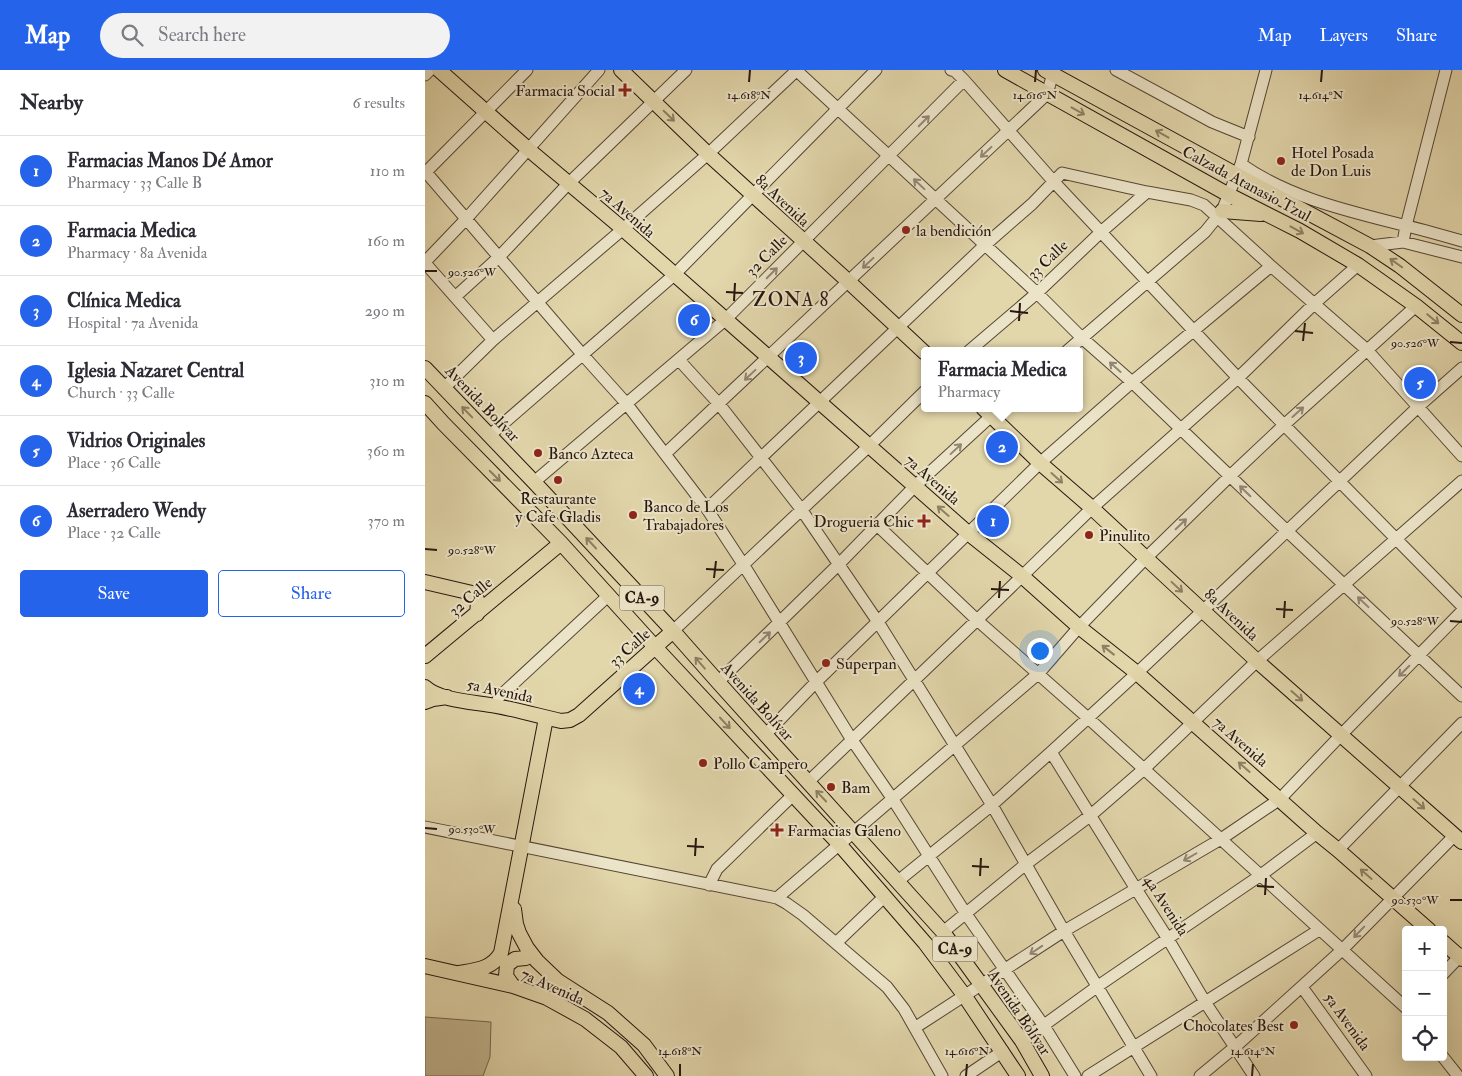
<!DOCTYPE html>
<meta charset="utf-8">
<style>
body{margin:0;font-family:"IM FELL Double Pica",serif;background:#f2f2f3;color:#2b2b33}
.controls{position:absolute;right:15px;bottom:15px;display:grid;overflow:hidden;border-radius:5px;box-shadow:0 5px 20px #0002}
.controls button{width:45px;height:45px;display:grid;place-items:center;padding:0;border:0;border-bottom:1px solid #e1e1e2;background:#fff;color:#2b2b33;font:25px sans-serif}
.you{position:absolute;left:614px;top:580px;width:18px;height:18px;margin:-12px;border:4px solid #fff;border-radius:50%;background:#1a73e8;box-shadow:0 0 0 8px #1a73e833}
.badge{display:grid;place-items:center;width:32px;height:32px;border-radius:50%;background:#2563eb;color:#fff;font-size:16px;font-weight:700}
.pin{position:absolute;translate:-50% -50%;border:2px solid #fff;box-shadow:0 1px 5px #0006}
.popup{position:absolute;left:496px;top:277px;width:162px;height:65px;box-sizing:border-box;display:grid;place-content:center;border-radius:5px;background:#fff;filter:drop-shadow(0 1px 4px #0005);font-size:16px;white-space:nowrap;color:#7c7c81}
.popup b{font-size:19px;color:#2b2b33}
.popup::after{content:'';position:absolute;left:50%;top:100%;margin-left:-10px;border:10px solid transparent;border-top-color:#fff}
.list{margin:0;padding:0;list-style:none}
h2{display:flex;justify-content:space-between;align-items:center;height:65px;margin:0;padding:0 20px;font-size:21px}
h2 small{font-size:16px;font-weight:400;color:#7c7c81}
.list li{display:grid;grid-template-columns:32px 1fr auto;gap:15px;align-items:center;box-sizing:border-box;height:70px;padding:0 20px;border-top:1px solid #e1e1e2}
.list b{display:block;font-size:19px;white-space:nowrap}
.list p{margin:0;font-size:16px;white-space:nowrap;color:#7c7c81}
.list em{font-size:16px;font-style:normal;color:#7c7c81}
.actions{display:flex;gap:10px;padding:15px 20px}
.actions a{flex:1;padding:11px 0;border:1px solid #2563eb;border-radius:5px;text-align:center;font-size:18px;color:#2563eb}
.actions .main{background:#2563eb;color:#fff}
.icon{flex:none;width:28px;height:28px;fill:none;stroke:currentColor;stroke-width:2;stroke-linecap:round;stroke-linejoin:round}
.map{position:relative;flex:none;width:1037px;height:1006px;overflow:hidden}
header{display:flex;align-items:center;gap:30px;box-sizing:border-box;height:70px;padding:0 25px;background:#2563eb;color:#fff}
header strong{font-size:24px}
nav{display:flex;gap:28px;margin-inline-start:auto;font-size:18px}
.search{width:350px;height:45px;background:#f2f2f3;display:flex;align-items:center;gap:12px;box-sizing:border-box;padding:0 18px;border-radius:28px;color:#7c7c81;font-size:19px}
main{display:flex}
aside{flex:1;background:#fff}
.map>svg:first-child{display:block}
</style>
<header>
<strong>Map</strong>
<div class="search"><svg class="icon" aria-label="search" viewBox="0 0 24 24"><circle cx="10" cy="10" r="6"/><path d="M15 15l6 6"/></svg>Search here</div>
<nav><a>Map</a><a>Layers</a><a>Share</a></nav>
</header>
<main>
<aside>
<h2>Nearby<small>6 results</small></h2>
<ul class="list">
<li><span class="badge">1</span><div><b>Farmacias Manos Dé Amor</b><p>Pharmacy · 33 Calle B</p></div><em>110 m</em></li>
<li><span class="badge">2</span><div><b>Farmacia Medica</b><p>Pharmacy · 8a Avenida</p></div><em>160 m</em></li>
<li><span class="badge">3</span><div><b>Clínica Medica</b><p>Hospital · 7a Avenida</p></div><em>290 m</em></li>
<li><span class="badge">4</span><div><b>Iglesia Nazaret Central</b><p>Church · 33 Calle</p></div><em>310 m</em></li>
<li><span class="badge">5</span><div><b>Vidrios Originales</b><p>Place · 36 Calle</p></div><em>360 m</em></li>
<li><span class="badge">6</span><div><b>Aserradero Wendy</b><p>Place · 32 Calle</p></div><em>370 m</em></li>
</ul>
<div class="actions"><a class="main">Save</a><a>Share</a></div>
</aside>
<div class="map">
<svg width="1037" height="1006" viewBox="0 0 1037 1006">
<rect width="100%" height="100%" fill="#e2d6ab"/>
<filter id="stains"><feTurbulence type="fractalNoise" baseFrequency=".004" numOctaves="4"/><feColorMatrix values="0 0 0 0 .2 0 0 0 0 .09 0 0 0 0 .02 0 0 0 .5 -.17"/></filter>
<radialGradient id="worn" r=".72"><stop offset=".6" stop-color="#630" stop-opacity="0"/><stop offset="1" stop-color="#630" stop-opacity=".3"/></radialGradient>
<path fill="#c2b590" stroke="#74664f" d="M0,947L66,952L65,987L58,1006H0Z"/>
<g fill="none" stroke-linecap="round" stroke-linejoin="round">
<g stroke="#554635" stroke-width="13">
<path id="minor" d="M371,0L612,223L657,268L707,312L862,461L1037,626
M526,0L530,1L539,10L629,112L813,308L1037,536
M691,0L787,52L824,67
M0,5L5,0
M816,94C863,127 919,140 974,154C995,159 1016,165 1037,171
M0,101L157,284L201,333L282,439L318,494L427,670L467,728L541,844L619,956L650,1006
M0,103L102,0
M978,172L981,156L1021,0
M945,176L978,172L1037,187
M0,192L41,149L174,0
M0,193L68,270
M30,227L74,187L143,114L261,0
M544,281L612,223L676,162L722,122
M642,281L780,162L797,141L816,94L841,0
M254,290L294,334L376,439L453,552L567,735L639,861L726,1006
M18,319L68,270L198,159L283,84L372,0
M64,366L249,205L451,0
M240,384L622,24L629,0
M109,412L300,250L539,10
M282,439L560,175L607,134L637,103L722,122L766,130L779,135L846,196L942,280L1037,386
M452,455L552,550L663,648L981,938
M248,561L444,376L500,321
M293,612L414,494L490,416L575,338
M71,636L74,627L184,525
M340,665L391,612L615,393L707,312L846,196
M626,682L711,819L743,869L780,932L829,1006
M383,712L552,550L667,438L813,308L889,234L933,195
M0,757L352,828L361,833L378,845L462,917L479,939L517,1006
M913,780L1037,653
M473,811L567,735L626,682L712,603L993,337L1037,298
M284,815L292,799L368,725
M352,828L614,603L654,557L721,488L805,406L859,355L991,236
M518,862L601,794L666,745L719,699L832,591L1037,411
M411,873L459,827
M1018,904L1037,884
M877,917L941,1006
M491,957L639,861L796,769L855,729L916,665L1037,541
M597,971L673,916L836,805L892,763
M1018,987L1033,1006
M541,1006L578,981
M663,1006L894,860
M775,1006L810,977L917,880L1030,765"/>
</g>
<g stroke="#26160e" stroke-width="16">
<path id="major" d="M14,0L103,79L198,159L543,463L597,506L654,557L712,603L892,763L913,780L1004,860
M196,0L283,84L424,212L500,283
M580,0L804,125L875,161L933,195L991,236L1037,273
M620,0L812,105L945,176L975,196L1037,245
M797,141L836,144
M0,298L109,412L248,561L293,612L518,862L597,971L617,1006
M0,333L18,353L136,473L231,578L415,775L500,873L539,925L593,1006
M558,338L615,393L667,438L832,591L1037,772
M0,512L47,523C54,528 53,535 52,544
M0,586L136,473
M0,617C15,631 51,632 71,636C93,640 114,646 136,651L145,650L154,645L248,561
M0,632L8,629L22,627
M89,839L91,854L94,863L102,878L112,891L133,911L183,943L219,975L242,1006
M1018,872L1037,889
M0,896L88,916L122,928L160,949L196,977L221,1006
M34,903C51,900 67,899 76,883L121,648
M88,916L81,906L82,895L90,889L101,888"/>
</g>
<use href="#minor" stroke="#ece4c8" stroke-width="11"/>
<use href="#major" stroke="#e2d6ab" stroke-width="14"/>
</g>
<defs><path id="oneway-shaft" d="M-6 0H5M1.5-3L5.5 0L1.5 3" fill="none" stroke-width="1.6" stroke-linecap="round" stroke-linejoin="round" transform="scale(1.25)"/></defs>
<g stroke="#8d8064">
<use href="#oneway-shaft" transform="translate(653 41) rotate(29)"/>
<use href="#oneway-shaft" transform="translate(244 46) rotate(44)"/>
<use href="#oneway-shaft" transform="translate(737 64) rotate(-151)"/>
<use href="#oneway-shaft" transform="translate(872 160) rotate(29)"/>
<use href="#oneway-shaft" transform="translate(971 193) rotate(-145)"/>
<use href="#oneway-shaft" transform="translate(1008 249) rotate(39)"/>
<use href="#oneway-shaft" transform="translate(42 342) rotate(-134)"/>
<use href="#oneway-shaft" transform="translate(70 406) rotate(45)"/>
<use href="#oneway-shaft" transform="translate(632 408) rotate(42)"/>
<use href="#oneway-shaft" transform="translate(518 441) rotate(-139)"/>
<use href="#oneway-shaft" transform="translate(166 473) rotate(-133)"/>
<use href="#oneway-shaft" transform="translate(752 517) rotate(43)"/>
<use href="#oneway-shaft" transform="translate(683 580) rotate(-142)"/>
<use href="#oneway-shaft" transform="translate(275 593) rotate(-131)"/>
<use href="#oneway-shaft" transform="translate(872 626) rotate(41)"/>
<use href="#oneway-shaft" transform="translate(300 653) rotate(47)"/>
<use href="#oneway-shaft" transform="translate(819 697) rotate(-139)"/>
<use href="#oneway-shaft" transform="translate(396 726) rotate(-133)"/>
<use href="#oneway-shaft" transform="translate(994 734) rotate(41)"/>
<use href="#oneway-shaft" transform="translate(941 804) rotate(-139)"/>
</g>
<g stroke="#938774">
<use href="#oneway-shaft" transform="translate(499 51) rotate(-45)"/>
<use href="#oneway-shaft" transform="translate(561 82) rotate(137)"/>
<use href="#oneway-shaft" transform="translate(494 114) rotate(-137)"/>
<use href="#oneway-shaft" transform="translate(443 193) rotate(137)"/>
<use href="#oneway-shaft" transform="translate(347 203) rotate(-45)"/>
<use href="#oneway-shaft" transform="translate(690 297) rotate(-138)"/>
<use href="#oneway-shaft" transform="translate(325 305) rotate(137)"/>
<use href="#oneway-shaft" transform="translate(873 342) rotate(-42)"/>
<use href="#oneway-shaft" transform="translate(531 379) rotate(-43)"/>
<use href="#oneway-shaft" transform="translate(820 421) rotate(-136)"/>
<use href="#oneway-shaft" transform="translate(756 454) rotate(-44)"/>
<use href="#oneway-shaft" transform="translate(938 532) rotate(-137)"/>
<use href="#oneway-shaft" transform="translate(340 567) rotate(-44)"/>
<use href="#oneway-shaft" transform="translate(979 601) rotate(135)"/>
<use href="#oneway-shaft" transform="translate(765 787) rotate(150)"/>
<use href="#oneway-shaft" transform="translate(934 862) rotate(134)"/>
<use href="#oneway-shaft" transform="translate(611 880) rotate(146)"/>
</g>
<path fill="none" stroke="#26160e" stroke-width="2" d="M324,12L325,0M610,12L611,0M896,12L897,0M0,201H12M301,222L318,223M309,231L310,213M585,241L603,243M594,251L595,233M870,261L888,263M878,271L880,253M1025,272L1037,273M0,479L12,480M281,499L299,500M289,508L291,491M566,519L584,520M574,528L575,511M851,539L868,540M859,548L860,531M1025,551L1037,552M0,758L12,759M262,776L279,777M270,786L271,768M547,796L564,797M555,806L556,788M832,816L849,817M840,825L841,808M1025,830H1037M255,1006V994M541,1006L542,994M827,1006L828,994"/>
<g fill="#8f2418" stroke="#ece4c8" stroke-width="2">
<path d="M197.5 12.5h5v5h5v5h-5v5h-5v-5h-5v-5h5z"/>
<circle cx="856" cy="91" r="5"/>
<circle cx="481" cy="160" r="5"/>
<circle cx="113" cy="383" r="5"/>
<circle cx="133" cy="410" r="5"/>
<circle cx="208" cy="445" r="5"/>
<path d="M496.5 443.5h5v5h5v5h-5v5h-5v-5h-5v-5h5z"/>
<circle cx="664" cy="465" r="5"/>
<circle cx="401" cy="593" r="5"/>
<circle cx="278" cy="693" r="5"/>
<circle cx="406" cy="717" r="5"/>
<path d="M349.5 752.5h5v5h5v5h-5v5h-5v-5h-5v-5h5z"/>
<circle cx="869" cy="955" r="5"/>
</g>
<g text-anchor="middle" stroke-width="4" stroke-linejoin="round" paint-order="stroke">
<g fill="#ece4c8" stroke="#615446" stroke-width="1">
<rect x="194.5" y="515.5" width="45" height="25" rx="4"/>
<rect x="507.5" y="866.5" width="45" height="25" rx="4"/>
</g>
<g font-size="15" font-weight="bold" fill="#26160e">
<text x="217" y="533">CA-9</text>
<text x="530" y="884">CA-9</text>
</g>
<g font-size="16" fill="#26160e" stroke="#ece4c8" text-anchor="start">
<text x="190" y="26" text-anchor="end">Farmacia Social</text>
<text x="866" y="88">Hotel Posada<tspan x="866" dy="18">de Don Luis</tspan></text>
<text x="491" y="166">la bendición</text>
<text x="123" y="389">Banco Azteca</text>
<text x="133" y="434" text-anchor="middle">Restaurante<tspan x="133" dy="18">y Cafe Gladis</tspan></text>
<text x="218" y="442">Banco de Los<tspan x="218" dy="18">Trabajadores</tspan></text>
<text x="489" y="457" text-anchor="end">Drogueria Chic</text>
<text x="674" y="471">Pinulito</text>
<text x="411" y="599">Superpan</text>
<text x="288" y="699">Pollo Campero</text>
<text x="416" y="723">Bam</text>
<text x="362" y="766">Farmacias Galeno</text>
<text x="859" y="961" text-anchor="end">Chocolates Best</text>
</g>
<g font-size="16" fill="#26160e" stroke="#ece4c8">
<text transform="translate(822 113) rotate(28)" y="6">Calzada Atanasio Tzul</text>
<text transform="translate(358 130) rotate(43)" y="6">8a Avenida</text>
<text transform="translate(203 142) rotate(41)" y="6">7a Avenida</text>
<text transform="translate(341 185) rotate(-45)" y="6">32 Calle</text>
<text transform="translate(622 189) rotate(-44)" y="6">33 Calle</text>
<text transform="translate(58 333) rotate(46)" y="6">Avenida Bolívar</text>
<text transform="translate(508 409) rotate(41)" y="6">7a Avenida</text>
<text transform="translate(45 526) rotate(-40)" y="6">32 Calle</text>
<text transform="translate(807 544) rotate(43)" y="6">8a Avenida</text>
<text transform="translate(204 577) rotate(-42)" y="6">33 Calle</text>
<text transform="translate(75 620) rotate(12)" y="6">5a Avenida</text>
<text transform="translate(333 631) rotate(48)" y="6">Avenida Bolívar</text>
<text transform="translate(816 671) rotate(41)" y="6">7a Avenida</text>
<text transform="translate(742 835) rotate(57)" y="6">4a Avenida</text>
<text transform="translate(128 916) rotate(24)" y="6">7a Avenida</text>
<text transform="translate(595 942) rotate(56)" y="6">Avenida Bolívar</text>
<text transform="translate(923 951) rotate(54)" y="6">5a Avenida</text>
</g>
<g font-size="19" letter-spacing="1" fill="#26160e" stroke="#ece4c8">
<text x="366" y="236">ZONA 8</text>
</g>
</g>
<g font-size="12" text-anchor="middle" fill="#26160e" stroke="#ece4c8" stroke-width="4" stroke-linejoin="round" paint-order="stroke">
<text x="324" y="29">14.618°N</text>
<text x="610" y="29">14.616°N</text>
<text x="896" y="29">14.614°N</text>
<text x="47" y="206">90.526°W</text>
<text x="990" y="277">90.526°W</text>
<text x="47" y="484">90.528°W</text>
<text x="990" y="555">90.528°W</text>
<text x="47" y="763">90.530°W</text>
<text x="990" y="834">90.530°W</text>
<text x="255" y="985">14.618°N</text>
<text x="542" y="985">14.616°N</text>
<text x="828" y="985">14.614°N</text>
</g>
<rect width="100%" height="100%" filter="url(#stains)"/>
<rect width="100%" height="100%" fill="url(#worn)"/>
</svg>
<div class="controls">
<button>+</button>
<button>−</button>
<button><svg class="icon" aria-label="locate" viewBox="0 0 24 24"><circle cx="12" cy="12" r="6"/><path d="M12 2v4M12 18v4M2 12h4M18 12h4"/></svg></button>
</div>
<div class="you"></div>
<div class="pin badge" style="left:568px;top:451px">1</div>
<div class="pin badge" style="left:577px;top:377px">2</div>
<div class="popup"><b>Farmacia Medica</b>Pharmacy</div>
<div class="pin badge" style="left:376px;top:288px">3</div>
<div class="pin badge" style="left:214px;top:619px">4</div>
<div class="pin badge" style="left:995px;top:313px">5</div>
<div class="pin badge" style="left:269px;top:250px">6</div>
</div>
</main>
